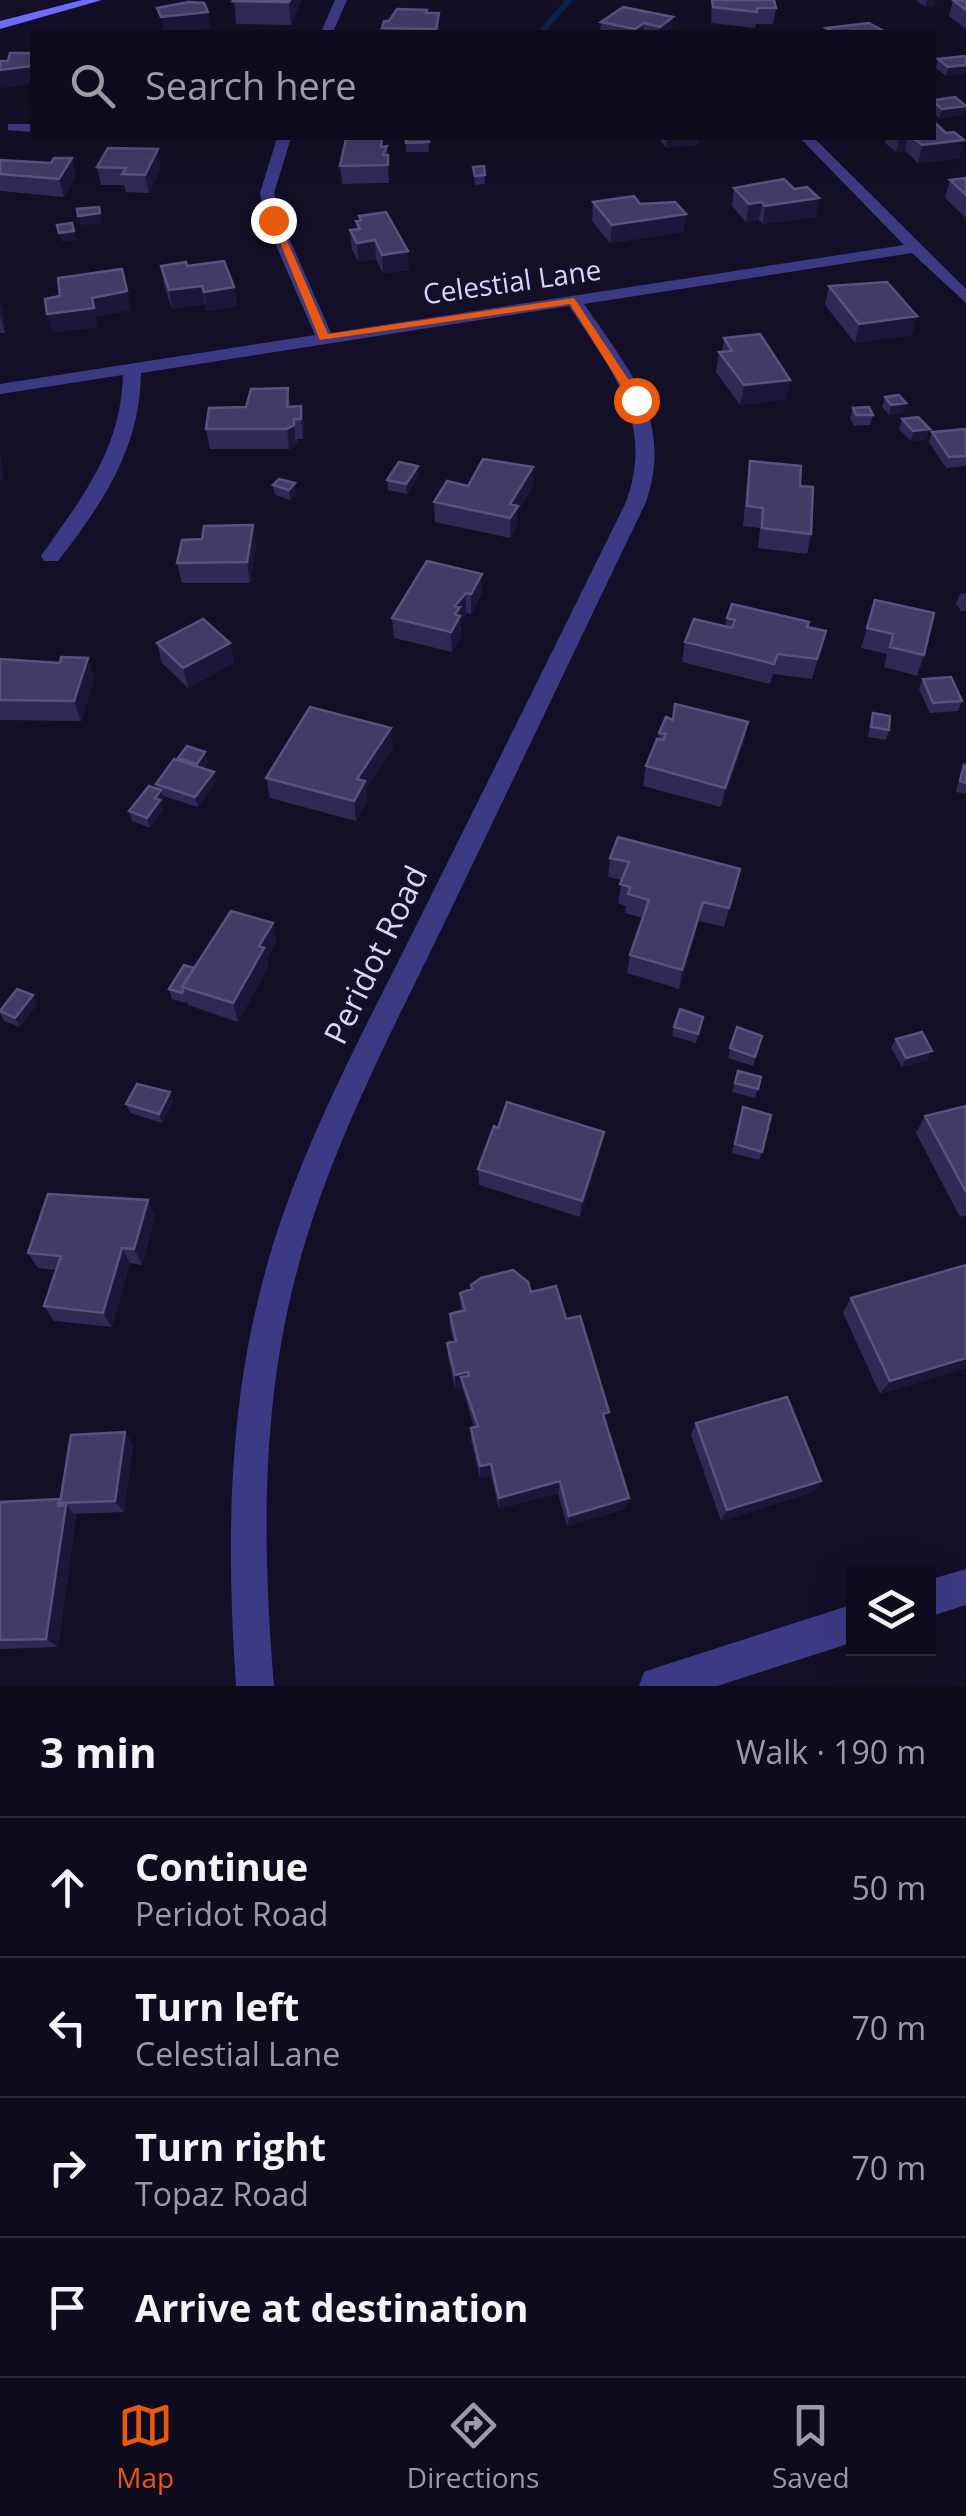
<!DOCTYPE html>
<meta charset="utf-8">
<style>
body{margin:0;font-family:"Open Sans",sans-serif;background:#171425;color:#f1f3f6}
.controls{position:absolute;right:30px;bottom:30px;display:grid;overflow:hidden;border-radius:0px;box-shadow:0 10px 40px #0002}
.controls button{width:90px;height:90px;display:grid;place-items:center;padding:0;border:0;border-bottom:2px solid #2e2b3b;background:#0e0b1c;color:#f1f3f6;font:50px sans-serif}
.stop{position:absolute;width:30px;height:30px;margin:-22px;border:8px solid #ea580c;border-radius:50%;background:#fff}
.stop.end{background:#ea580c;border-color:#fff;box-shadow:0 2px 10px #0008}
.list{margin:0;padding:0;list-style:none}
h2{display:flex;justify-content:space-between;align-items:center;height:130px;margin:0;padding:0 40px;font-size:42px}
h2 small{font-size:32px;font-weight:400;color:#9b9ba3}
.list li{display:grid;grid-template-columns:65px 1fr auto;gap:30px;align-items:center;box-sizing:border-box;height:140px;padding:0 40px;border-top:2px solid #2e2b3b}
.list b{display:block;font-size:38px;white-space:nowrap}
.list p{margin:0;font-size:32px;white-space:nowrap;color:#9b9ba3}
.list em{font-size:32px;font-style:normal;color:#9b9ba3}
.icon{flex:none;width:55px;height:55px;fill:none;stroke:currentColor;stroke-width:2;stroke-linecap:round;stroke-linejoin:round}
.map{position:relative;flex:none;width:966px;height:1686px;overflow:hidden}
.search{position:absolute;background:#0e0b1c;box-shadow:0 10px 40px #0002;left:30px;right:30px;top:30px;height:110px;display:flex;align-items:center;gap:25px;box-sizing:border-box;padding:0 35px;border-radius:0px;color:#9b9ba3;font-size:38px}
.sheet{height:690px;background:#0e0b1c}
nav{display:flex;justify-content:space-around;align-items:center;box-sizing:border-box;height:140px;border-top:2px solid #2e2b3b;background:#0e0b1c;font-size:28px;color:#9b9ba3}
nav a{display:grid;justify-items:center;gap:5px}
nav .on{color:#ea580c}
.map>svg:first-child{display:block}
</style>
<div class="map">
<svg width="966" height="1686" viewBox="0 0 966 1686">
<rect width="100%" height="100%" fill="#130f26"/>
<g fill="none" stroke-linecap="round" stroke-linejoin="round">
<path stroke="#0c2248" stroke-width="6" d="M541,32L569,0"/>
<path fill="#3d3a85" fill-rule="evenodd" d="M335,0H347L333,32H321Z
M8,124H32V132L8,130Z
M277,138H291L274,193L281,220L331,333L904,245L800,138H814L966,289V303L912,253L584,304C628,368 674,420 646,502C577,645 509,789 440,932C383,1049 321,1167 291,1295C261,1422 263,1556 274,1686H236C227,1556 227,1423 259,1296C290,1166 356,1047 415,928C486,786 556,644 626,502C655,422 612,371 569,306L141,373C140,448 103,503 58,561H44L41,556C82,497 121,450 123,375L0,394V384L315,335L265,220L260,193Z
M966,1569V1605L928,1617V1580Z
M854,1604V1642L717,1686H639L644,1672L658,1667Z"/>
<path fill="#6f6bff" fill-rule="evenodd" d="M82,0H102L0,29V21Z"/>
</g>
<path fill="#312854" d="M234,0H301L291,25L236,24Z
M712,0L776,8L773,24H756L755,28L711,23Z
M916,0H935L934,6L925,7Z
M953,0H966V29L949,16Z
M439,13V32H382V28L389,21Z
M673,17L671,32H600L601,22Z
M966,56L946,76L936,68L938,59Z
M934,100L963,115L939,118L934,113Z
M946,133L960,158L918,163L905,151L896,152L885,143L886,138H934Z
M406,138H428L429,152H406Z
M659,138H699L698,145L666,148Z
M387,146L389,183L342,184L340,166L382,147Z
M72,158L76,176L64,197L0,191V160L51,163Z
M97,167H161L149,193L126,192L124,185H101Z
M473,167L485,175V184L475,185Z
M966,178V218L945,198L950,180Z
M734,188L794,189L819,198L815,217L763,224L759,220L746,222L732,206Z
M593,202L640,204L686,214L683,232L610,243L592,221Z
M359,216L409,270L383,273L376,259L358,261L352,249L350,230L357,229L356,221H359Z
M161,266H187L234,287L237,306L207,311L205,304L172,309L164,285Z
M829,286L912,335L855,343L825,305Z
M0,302L3,312L5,333H0Z
M724,338L787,399L740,405L716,372L719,352H722Z
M288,388L290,406H301L304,426L303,439H297L296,445L289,449H210L206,429L246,407Z
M885,397L903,413L889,415L882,407Z
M853,408L873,415L870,425L854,426L850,418Z
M902,419L927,439L911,441L899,429Z
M966,429V466L946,468L929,442L932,432Z
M750,461L800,486L811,534L807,554L758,548L760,528L743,526L747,481Z
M418,466V476L407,494L388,490L387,480Z
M279,479L296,494L290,500L275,495L273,485Z
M468,486L533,487L517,512V526L510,538L435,522L434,502Z
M256,545L250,583H182L177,563Z
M427,561L482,594L471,614L466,613L460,620L461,636L452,652L394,638L392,618Z
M966,593V611H961L956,604L960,594Z
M875,600L924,655L917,676L884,667L887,654L861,648Z
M727,618L807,627L826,631L812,679L773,674L770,684L682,662L685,642L725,626Z
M157,643H230L234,663L188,688L162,663Z
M88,658L94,678L81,721L0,720V659L60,663Z
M923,679L962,701L958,711L930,713L919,689Z
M873,713L889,730L886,740L868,737Z
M673,720L748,722L744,742L721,807L643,786L646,766L658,739L659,733Z
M393,748L366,789L367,801L356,821L270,798L266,778Z
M178,758L208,762L203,768L214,772L216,782L198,807L163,796L164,800L161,803L163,810L150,828L132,821L129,811L157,788L156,784L178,761Z
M964,765L966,766V794L956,792L960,776Z
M610,858L735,888L724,927L699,921L679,989L627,973L630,955L643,918L625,913L626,906L618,903L622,880L608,877Z
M273,923L276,942L267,959L268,967L238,1022L188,1005L186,1001L185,1003L172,999L169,989L194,968Z
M37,1004L20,1027L4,1021L0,1013V1011Z
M703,1017L696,1043L672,1036L674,1027Z
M737,1027L762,1036L753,1066L728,1058Z
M896,1039L928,1060L902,1067L891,1048Z
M738,1071L761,1077L755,1098L732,1092Z
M170,1092L173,1101L162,1123L130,1113L126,1104Z
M966,1106V1215L960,1217L916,1133L925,1116Z
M743,1107L762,1152L759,1160L732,1153Z
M498,1128L604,1132L601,1149L580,1217L479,1185L478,1169Z
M148,1200L155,1216L142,1265L130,1263L112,1327L54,1321L44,1306L56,1270L38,1268L28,1253Z
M471,1285L531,1292L566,1319L606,1424L629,1498L625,1509L567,1526L558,1493L499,1509L491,1476L480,1478L471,1440V1428L474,1427L462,1387L455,1389L448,1357L447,1343L454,1342L450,1328V1314L461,1311L460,1293L471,1289Z
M851,1298L966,1368L880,1394L843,1313Z
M696,1423L821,1481L813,1492L721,1521L691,1435Z
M125,1432L133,1445L124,1512L74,1514L76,1516L58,1647L0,1649V1502L59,1499L61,1501Z"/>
<path fill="#1d163a" d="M290,0H301L291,25L289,2Z
M927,0H935L934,6L925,7Z
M208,12L210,29L163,32L161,17Z
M673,17L671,32H659L660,27Z
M644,23L643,32H635V29Z
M966,65V74L946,76L948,67Z
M32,66V84L0,88V70Z
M966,106L963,115L939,118L942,109Z
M667,138H699L698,145L666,148Z
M899,138H908L905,151L896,152Z
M964,140L960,158L918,163L922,145Z
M158,149L161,167L149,193L145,175Z
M72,158L76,176L64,197L59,179Z
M819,198L815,217L763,224L765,206Z
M762,202L759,220L746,222L749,204Z
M100,213L102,223L80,225L78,216Z
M686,214L683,232L610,243L612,225Z
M74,231L76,240L62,242L59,233Z
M375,240L376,259L358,261L357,243Z
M408,251L409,270L383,273L382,255Z
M202,286L205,304L172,309L169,290Z
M234,287L237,306L207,311L204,292Z
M127,291L131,310L96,317L92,298Z
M0,302L3,312L5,333L0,316Z
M94,308L98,327L52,333L47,314Z
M917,316L912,335L855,343L859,324Z
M790,380L787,399L740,405L744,385Z
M906,403L903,413L889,415L891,405Z
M301,406L304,426L303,439L301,419Z
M294,419L296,445L289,449L287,429Z
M930,429L927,439L911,441L913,431Z
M0,452L4,480L0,481Z
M418,466V476L407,494L406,484Z
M533,467V487L517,512V526L510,538V504Z
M295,483L296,494L290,500L289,490Z
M253,525L256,545L250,583L247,562Z
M482,574V594L471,614V594Z
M466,593V613L460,620L461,636L452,652L451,632L455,606Z
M230,643L234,663L188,688L183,668Z
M88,658L94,678L81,721L74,701Z
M748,722L744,742L721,807L725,788Z
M391,728L393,748L366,789L367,801L356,821L354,801L357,779Z
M205,752L208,762L199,774L197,764Z
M214,772L216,782L198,807L195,797Z
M161,790L164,800L161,803L163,810L150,828L147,818L155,798Z
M703,902L699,921L679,989L682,970Z
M273,923L276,942L267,959L268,967L238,1022L233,1003L259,946Z
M33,995L37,1004L20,1027L15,1018Z
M932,1051L928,1060L902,1067L906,1058Z
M170,1092L173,1101L162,1123L159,1114Z
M604,1132L601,1149L580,1217L582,1201Z
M148,1200L155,1216L142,1265L134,1249Z
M122,1248L130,1263L112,1327L103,1313Z
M966,1358V1368L880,1394L890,1381Z
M468,1372V1386L461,1377L462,1387L455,1389V1375Z
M125,1432L133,1445L124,1512L115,1501Z
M491,1464V1476L480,1478V1466Z
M560,1481L558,1493L499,1509V1498Z
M821,1481L813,1492L721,1521L727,1510Z
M629,1498L625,1509L567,1526L569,1516Z
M59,1499L66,1508V1505L76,1516L58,1647L46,1639Z"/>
<path fill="#433a66" stroke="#5a527e" stroke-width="2.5" d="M234,0H290L289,2L233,1Z
M712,0H774L776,8H757V12L713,7Z
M953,0H966V10Z
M189,2L204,3L208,12L161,17L157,8Z
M623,7L673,17L660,27L644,23L635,29L601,22Z
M397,9L427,10L426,13H439L436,29L382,28L384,21H389Z
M869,23L886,32H833L826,28Z
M10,53H32V66L0,70V61H8Z
M966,56V65L948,67L938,59Z
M955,97L966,106L942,109L934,102V100Z
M934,122L946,133L954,132L964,140L922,145L913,138H934Z
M382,138L381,147L387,146L383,155H388V165L340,166L346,139Z
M406,138H428L429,142L406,143Z
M108,148L158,149L145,175L122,174L126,168L97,167Z
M54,158H72L59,179L0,174V160L51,163Z
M484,166L485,175L475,176L473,167Z
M966,178V195L950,180Z
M784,179L794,189L807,187L819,198L765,206L762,202L749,204L734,188Z
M634,196L640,204L675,202L686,214L612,225L593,202Z
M99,207L100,213L78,216L77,209Z
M386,212L408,251L382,255L375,240L357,243L350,230L360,229L356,221L361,220L359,216Z
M72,223L74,231L59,233L57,225Z
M224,261L234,287L204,292L202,286L169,290L161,266L186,262L187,266Z
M122,269L127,291L92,298L94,308L47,314L45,299L60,296L58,278Z
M887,282L917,316L859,324L829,286Z
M760,334L790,380L744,385L719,352L732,351L724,338Z
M288,388L287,407L301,406V419H294V425L287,429H206L209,408L246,407L251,389Z
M899,395L906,403L891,405L885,397Z
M869,407L873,415H856L853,408Z
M918,417L930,429L913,431L902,419Z
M966,429V456L949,457L932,432Z
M483,459L533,467L510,504L518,506L510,518L434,502L447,481L468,486Z
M750,461L801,466L800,486L813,487L811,534L762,528L763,508L747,506Z
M399,462L418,466L406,484L387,480Z
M279,479L295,483L289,490L273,485Z
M253,525L247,562L177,563L182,540L202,539L204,526Z
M427,561L482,574L471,594L466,593L455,606L460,607L455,614L460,616L451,632L392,618Z
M875,600L934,613L924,655L890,647L893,634L867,628Z
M732,604L809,622L807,627L826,631L817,659L778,654L774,664L685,642L694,619L732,628L735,620L727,618Z
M203,619L230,643L183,668L157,643Z
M61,657L88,658L74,701L0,700V659L60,663Z
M951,677L962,701L933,703L923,679Z
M675,704L748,722L725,788L646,766L657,739L663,740L666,734L659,733L666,717L673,720Z
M310,707L391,728L357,779L365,781L354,801L266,778Z
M873,713L890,716L889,730L871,727Z
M187,746L205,752L197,764L178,758Z
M174,759L214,772L195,797L156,784Z
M964,765L966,766V783L960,781Z
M149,786L161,790L155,798L160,800L147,818L129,811Z
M618,837L740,869L729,908L703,902L682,970L630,955L649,900L628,894L630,887L620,884L629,862L610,858Z
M231,911L273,923L259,946L264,948L233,1003L182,987Z
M184,965L194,968L182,987L183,991L182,993L169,989Z
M17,989L33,995L15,1018L0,1011Z
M680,1009L703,1017L698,1034L674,1027Z
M737,1027L762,1036L755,1057L730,1048Z
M922,1032L932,1051L906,1058L896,1039Z
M738,1071L761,1077L758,1089L735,1083Z
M137,1084L170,1092L159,1114L126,1104Z
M507,1102L604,1132L582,1201L478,1169L494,1126L498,1128Z
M966,1106V1192L925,1116Z
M743,1107L771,1115L762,1152L735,1144Z
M48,1194L148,1200L134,1249L122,1248L103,1313L44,1306L61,1256L28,1253Z
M966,1265V1358L890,1381L851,1298Z
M513,1270L528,1282L531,1292L556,1286L566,1319L580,1316L609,1412L603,1414L629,1498L569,1516L560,1481L499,1498L491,1464L480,1466L471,1428L478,1426L461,1377L469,1376L468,1372L455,1375L447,1343L456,1341L450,1314L465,1310L460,1293L472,1289L471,1285L481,1278Z
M787,1397L821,1481L727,1510L696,1423Z
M125,1432L115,1501L60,1503L71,1435Z
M59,1499L58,1506L66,1505L46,1639L0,1640V1502Z"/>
<path fill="#ea580c" d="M270,218L278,220L328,334L574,298L642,400L632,403L570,304L320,340Z"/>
<g text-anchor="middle" stroke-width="10" stroke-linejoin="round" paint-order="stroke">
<g font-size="28" fill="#d9d4ff" stroke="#130f26">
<text transform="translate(512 282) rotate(-8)" y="10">Celestial Lane</text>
</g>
<g font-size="32" fill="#d9d4ff" stroke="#130f26">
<text transform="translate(376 955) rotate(-64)" y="11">Peridot Road</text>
</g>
</g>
</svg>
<div class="controls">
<button><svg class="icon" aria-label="layers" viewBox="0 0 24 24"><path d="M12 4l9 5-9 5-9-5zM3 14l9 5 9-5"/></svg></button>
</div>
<div class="stop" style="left:636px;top:400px"></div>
<div class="stop end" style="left:273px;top:220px"></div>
<div class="search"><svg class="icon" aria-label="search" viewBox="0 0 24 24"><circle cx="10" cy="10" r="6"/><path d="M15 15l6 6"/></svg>Search here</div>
</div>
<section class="sheet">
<h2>3 min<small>Walk · 190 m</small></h2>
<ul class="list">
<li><svg class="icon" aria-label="ahead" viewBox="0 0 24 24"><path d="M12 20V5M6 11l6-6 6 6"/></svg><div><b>Continue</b><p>Peridot Road</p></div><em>50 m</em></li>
<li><svg class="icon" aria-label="left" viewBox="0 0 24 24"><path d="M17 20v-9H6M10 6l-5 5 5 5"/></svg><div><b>Turn left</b><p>Celestial Lane</p></div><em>70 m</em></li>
<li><svg class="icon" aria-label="right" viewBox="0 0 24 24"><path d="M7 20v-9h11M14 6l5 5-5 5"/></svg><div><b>Turn right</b><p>Topaz Road</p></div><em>70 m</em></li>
<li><svg class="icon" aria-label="arrive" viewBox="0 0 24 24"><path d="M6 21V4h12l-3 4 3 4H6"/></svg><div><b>Arrive at destination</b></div></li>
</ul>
</section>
<nav>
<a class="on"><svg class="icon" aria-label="map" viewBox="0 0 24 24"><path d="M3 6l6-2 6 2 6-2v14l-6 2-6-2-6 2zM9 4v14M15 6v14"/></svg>Map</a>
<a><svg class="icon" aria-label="directions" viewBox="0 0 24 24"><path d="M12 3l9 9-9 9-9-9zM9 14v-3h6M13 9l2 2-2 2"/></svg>Directions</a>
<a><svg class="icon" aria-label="saved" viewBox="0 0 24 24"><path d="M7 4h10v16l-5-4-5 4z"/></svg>Saved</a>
</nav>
